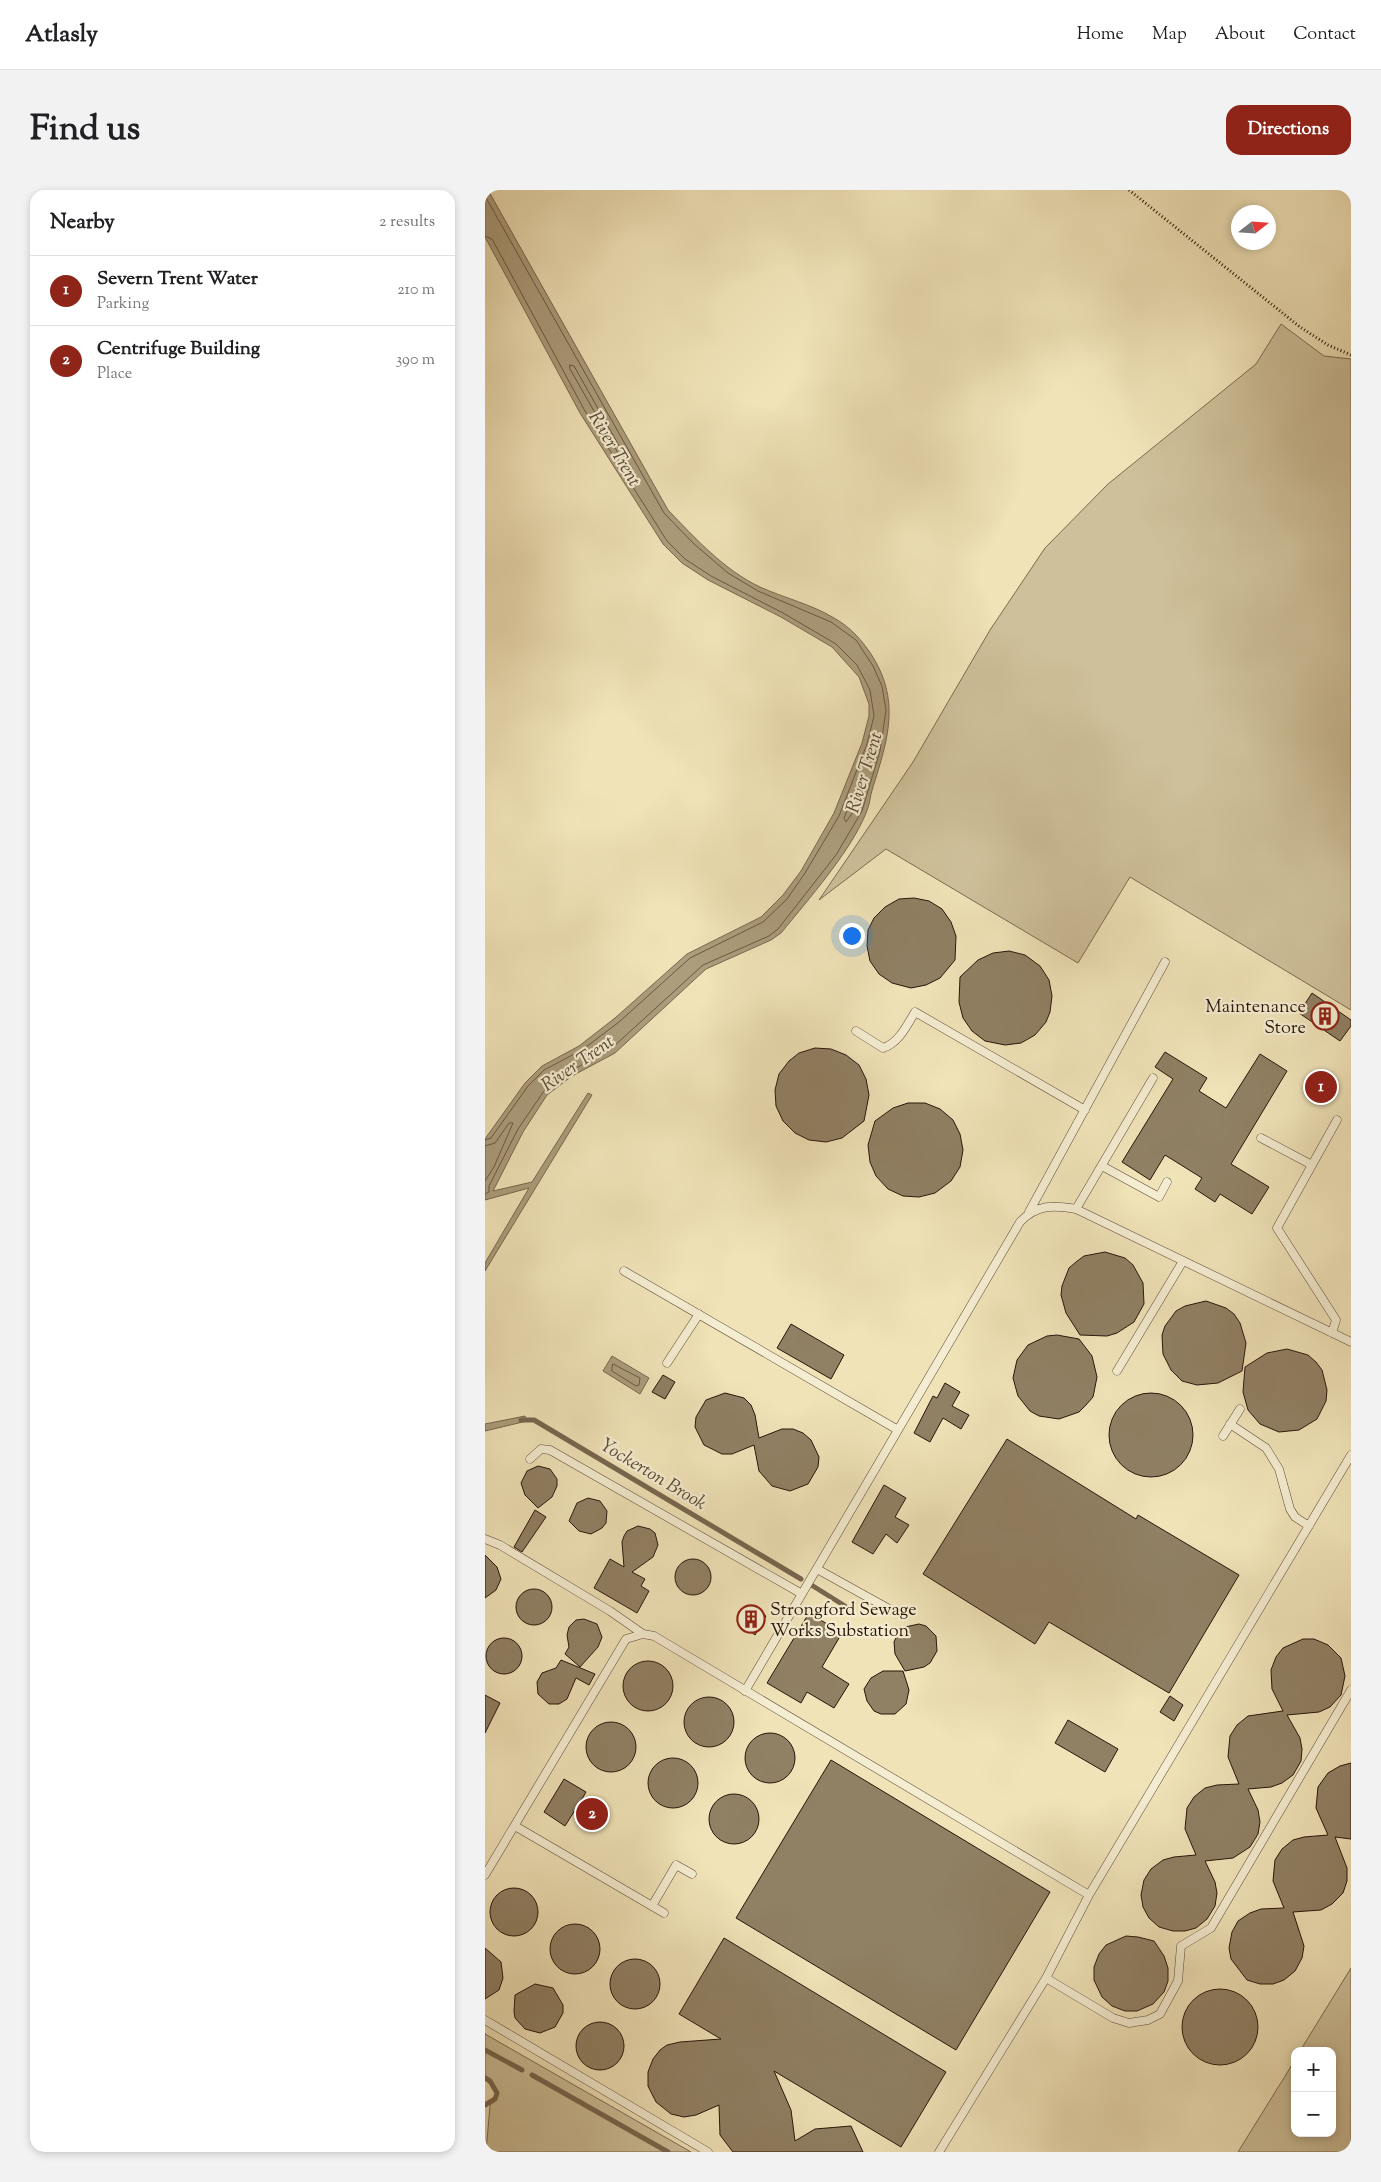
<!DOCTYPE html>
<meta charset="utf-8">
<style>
body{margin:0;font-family:"Sorts Mill Goudy",serif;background:#f2f2f2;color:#202124}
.controls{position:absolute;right:15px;bottom:15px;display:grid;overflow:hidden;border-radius:10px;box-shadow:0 2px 8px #0003}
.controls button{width:45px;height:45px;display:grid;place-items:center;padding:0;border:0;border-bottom:1px solid #e0e0e0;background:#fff;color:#202124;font:25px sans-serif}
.compass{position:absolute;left:746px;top:15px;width:45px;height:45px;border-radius:50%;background:#fff;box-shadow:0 2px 8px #0003;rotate:73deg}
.you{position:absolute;left:366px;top:745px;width:18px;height:18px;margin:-12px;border:4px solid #fff;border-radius:50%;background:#1a73e8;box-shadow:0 0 0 8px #1a73e833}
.badge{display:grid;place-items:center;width:32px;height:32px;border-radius:50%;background:#8f2418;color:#fff;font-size:16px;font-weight:700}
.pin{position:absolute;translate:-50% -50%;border:2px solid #fff;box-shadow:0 1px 5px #0006}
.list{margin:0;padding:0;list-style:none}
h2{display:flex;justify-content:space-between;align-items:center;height:65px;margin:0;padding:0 20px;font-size:21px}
h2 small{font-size:16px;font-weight:400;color:#757577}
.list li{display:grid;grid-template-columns:32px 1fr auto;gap:15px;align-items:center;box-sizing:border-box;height:70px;padding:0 20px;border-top:1px solid #e0e0e0}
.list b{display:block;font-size:19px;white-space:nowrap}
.list p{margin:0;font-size:16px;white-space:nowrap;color:#757577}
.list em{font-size:16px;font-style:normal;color:#757577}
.map{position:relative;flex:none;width:866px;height:1962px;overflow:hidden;border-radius:15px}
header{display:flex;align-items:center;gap:30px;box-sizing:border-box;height:70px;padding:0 25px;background:#fff;border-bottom:1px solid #e0e0e0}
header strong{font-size:24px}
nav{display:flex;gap:28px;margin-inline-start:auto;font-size:18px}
.intro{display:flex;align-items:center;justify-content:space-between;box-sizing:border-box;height:120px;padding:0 30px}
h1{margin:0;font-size:35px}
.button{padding:12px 22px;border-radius:15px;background:#8f2418;color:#fff;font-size:18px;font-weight:700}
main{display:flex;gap:30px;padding:0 30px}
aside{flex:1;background:#fff;border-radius:15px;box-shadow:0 2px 8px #0003}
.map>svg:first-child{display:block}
</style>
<header>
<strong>Atlasly</strong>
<nav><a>Home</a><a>Map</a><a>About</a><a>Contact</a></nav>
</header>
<div class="intro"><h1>Find us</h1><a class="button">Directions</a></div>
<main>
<aside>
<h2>Nearby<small>2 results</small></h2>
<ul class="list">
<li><span class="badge">1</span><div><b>Severn Trent Water</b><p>Parking</p></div><em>210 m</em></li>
<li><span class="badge">2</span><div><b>Centrifuge Building</b><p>Place</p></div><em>390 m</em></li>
</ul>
</aside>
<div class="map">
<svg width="866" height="1962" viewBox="0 0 866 1962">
<rect width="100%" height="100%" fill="#f0e3b8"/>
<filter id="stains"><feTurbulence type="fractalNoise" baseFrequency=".004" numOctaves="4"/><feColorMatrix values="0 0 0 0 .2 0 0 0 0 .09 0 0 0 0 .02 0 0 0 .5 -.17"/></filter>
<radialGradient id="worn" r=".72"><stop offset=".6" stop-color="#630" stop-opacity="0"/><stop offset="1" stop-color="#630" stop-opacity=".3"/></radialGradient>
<path fill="#cec09a" stroke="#7c6a52" d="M796,134L839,166L866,169V820L645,687L593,773L401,659L334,710L428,572L505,440L560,358L623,294L771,174Z
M866,1778V1962H753L810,1870V1943H847V1861H815Z
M0,1843V1844L206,1962H1L5,1916L12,1903L5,1891L0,1888Z"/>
<path fill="#ac9d7c" stroke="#78664e" d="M0,0H3L183,320C210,348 239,380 275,397C299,408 326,414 349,428C365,437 376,449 386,464C416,510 403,549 388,597C385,605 385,615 381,623C366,661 323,710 296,743L286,750L221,779L130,863L87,886L62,905L38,942L8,1001L47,992L103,903L107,905L0,1081V1073L44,998L0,1010V949L40,893L57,876L94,856L130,828L202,764L276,727L298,705L316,681L349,623L377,553L384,526V514L374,487L347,457L296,427L223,390L197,373L178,354L95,223L0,47Z
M127,1166L164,1188L155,1204L118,1181Z
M40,1226L42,1231L0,1241V1234Z"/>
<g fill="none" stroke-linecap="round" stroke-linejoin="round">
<path stroke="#6a5842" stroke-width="1" d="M0,6L179,323L209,354L243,383L273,401L346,432L371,450L388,476L397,496L401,520L395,561L377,621L351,665L293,739L284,746L218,775L127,858L84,882L59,901L33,939L4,996V1002L0,1004
M0,46L7,49L100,221L182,351L200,369L226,386L298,423L351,454L372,475L385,500L389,526L382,554L354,626L320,683L302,709L278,732L205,768L134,832L97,860L59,880L43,896L6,948L0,950
M85,175L89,176L137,261L136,264L133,263L85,179Z
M378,585L379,588L371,618L361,632L359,628L375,587Z
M0,956L10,953L24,933H28L9,977L0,991
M128,1174L155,1188L154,1195L151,1196L127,1181Z"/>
<path stroke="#78664e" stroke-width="5" d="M36,1230H49L316,1389
M328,1396L360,1416
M0,1860L37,1880
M47,1885L183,1962
M0,1888L5,1891L12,1903L10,1909L0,1915"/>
</g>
<path fill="#908064" stroke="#291409" d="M429,708L444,711L457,719L466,732L471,746L470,770L455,788L441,795L426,798L407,793L394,784L385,771L382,756L383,740L389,728L400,717L414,709Z
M524,761L540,765L555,776L564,790L567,806L565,822L561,832L550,845L536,853L520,855L500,851L487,841L478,828L474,812L475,787L493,770L508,763Z
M827,803L866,830V836L855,851L814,823Z
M330,858L346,859L361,865L374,875L381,889L384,905L379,931L357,948L341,952L324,950L310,943L298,931L291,916L290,900L294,884L304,871L314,863Z
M680,862L722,888L714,901L741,918L775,864L802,881L746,974L784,997L767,1024L735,1004L730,1012L710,999L717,988L680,965L665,990L637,972L688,889L670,877Z
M423,913H440L455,919L468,930L475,944L478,960L475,977L466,991L450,1003L434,1007L418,1006L403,999L391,986L385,972L383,955L390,931L408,918Z
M620,1062L640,1068L648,1075L658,1093L659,1114L649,1132L632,1143L622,1146L595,1145L581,1123L576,1105L577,1096L584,1078L591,1072L599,1066Z
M721,1111L741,1118L749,1124L755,1133L761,1153L757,1181L733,1193L712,1195L697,1191L686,1180L678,1164L677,1145L680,1136L691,1121L700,1116Z
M306,1134L359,1165L346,1189L292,1158Z
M572,1145L594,1149L607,1166L612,1187L608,1207L601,1215L594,1222L574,1229L554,1226L545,1221L533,1206L528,1188L532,1170L543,1155L562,1146Z
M802,1159L823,1165L831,1172L837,1180L842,1200L841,1211L832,1229L814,1240L794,1242L775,1234L763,1220L758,1202L760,1177L782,1163Z
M178,1185L190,1192L180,1209L167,1202Z
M460,1193L475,1202L467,1216L484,1225L476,1239L458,1228L445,1252L429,1243L448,1206L452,1208Z
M240,1203L259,1208L266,1215L270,1225L274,1248L297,1239H308L318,1243L326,1250L334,1267L333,1277L323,1294L305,1301L287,1296L274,1281L269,1255L247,1264H237L219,1255L210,1237L211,1227L221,1210Z
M624 1245a42 42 0 1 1 84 0a42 42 0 1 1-84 0Z
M522,1249L651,1329L653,1325L754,1385L684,1503L564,1432L550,1454L438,1384Z
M53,1276L65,1279L72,1289V1296L67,1307L53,1318L40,1305L36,1293L42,1281Z
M399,1295L421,1308L410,1327L424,1335L412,1353L401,1344L388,1364L367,1352Z
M103,1308L115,1311L122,1321L121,1333L117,1338L106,1344L94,1341L84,1331L92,1313Z
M50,1320L61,1327L37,1362L29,1357Z
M153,1336L165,1339L170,1343L173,1355L168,1367L147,1382L160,1389L156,1396L164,1401L152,1423L109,1398L125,1369L139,1377L137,1352L139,1346L142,1341Z
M0,1365L12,1377L16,1389L11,1400L0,1408Z
M190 1387a18 18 0 1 1 36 0a18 18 0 1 1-36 0Z
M31 1417a18 18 0 1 1 36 0a18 18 0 1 1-36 0Z
M260,1417L281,1426L270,1445L252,1431Z
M324,1423L357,1443L337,1477L364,1494L349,1518L322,1502L316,1513L282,1493Z
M99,1429L112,1434L117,1447L113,1457L95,1477L80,1464L84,1457L82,1445L84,1437L91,1430Z
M434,1434L441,1436L451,1446L452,1461L445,1473L439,1477L420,1481L410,1464L409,1452L414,1441L420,1437Z
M1 1466a18 18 0 1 1 36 0a18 18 0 1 1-36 0Z
M818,1449H829L843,1455L856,1468L860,1486L856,1505L845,1517L834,1522L802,1525L815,1548L817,1559L816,1571L808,1585L797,1593L786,1597L763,1599L773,1620L775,1632L773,1644L765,1657L748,1668L720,1671L730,1692L732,1703L730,1716L722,1729L711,1738L700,1741H688L674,1737L664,1728L658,1717L656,1705L659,1690L666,1679L678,1670L689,1667L711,1665L700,1639L702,1618L709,1607L720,1598L732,1595L754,1594L743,1567L745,1546L752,1535L763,1526L798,1521L787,1499L786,1480L791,1467L798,1458Z
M76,1470L110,1484L104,1495L91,1488L82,1509L74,1514H64L53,1504L52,1492L57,1483L71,1478Z
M138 1496a25 25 0 1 1 50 0a25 25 0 1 1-50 0Z
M398,1481H418L424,1500L421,1514L410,1524H396L389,1521L382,1511L379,1499L386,1488Z
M0,1505L15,1513L0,1543Z
M685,1506L698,1515L689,1531L675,1522Z
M199 1532a25 25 0 1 1 50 0a25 25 0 1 1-50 0Z
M583,1530L633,1559L620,1582L570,1553Z
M101 1557a25 25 0 1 1 50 0a25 25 0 1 1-50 0Z
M260 1568a25 25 0 1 1 50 0a25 25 0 1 1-50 0Z
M163 1593a25 25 0 1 1 50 0a25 25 0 1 1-50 0Z
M346,1570L565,1702L471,1860L251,1728Z
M866,1573V1649L850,1647L862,1678V1691L858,1703L847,1714L836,1720L808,1722L819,1756L817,1768L810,1781L799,1790L788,1794H775L762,1790L746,1769L744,1758L747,1742L753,1731L765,1723L776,1719L799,1718L788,1691L790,1670L797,1659L808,1650L819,1647L843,1645L831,1618L833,1597L843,1583L855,1576Z
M79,1589L101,1602L94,1614L112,1617L115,1621L112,1629H103L92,1617L80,1636L59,1622Z
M224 1629a25 25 0 1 1 50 0a25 25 0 1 1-50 0Z
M5 1722a24 24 0 1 1 48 0a24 24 0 1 1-48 0Z
M65 1759a25 25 0 1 1 50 0a25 25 0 1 1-50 0Z
M641,1746L653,1747L669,1751L679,1766L683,1778V1791L679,1802L668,1814L652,1821H640L627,1816L617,1807L609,1790V1777L614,1764L621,1755Z
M239,1748L461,1882L416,1957L289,1881L306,1920L310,1951L330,1939L366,1936L378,1962H248L235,1945L234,1915L211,1925L199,1927L186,1924L171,1912L163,1896V1882L168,1869L175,1860L182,1855L195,1852L236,1849L194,1824Z
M0,1758L16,1772L18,1788L14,1800L0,1809Z
M125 1794a25 25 0 1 1 50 0a25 25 0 1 1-50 0Z
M50,1794L68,1798L78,1815V1823L70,1837L55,1843L40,1839L30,1828L29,1821L30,1805Z
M697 1837a38 38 0 1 1 76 0a38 38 0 1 1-76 0Z
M91 1856a24 24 0 1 1 48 0a24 24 0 1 1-48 0Z"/>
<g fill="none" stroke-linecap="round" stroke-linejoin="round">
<g stroke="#5b4835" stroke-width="9">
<path id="service" d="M371,841L398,858C414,853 422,835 430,822L600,920
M776,948L827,975
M617,976L674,1007L682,992
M591,1019L668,888
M544,1022L680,772
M139,1081L413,1240
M847,1143L851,1130L792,1038L852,930
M182,1173L214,1124
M632,1181L698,1071
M745,1234L781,1258L794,1279L805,1319L810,1327L824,1336
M738,1246L755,1219
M45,1269L56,1259L65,1260L317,1404
M0,1349L15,1355L125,1421L158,1444
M332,1379L406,1420
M260,1501L535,1032C552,1014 569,1015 591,1019L866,1152
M30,1636L179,1723
M0,1685L141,1449L158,1444L169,1446L604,1705
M167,1716L191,1675L207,1684
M561,1788L628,1828L644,1833L663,1830L675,1824L693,1791L696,1756L726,1738L866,1500
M0,1830L223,1962
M454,1962L561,1788L604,1705L866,1265"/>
</g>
<path stroke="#291409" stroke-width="3" stroke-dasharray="1 2.5" stroke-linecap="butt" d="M644,0L815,137L843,155L866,165"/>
<use href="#service" stroke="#f5edd1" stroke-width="8"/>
</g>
<defs>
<g id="building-ring" transform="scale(1.4375)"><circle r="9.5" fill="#f5edd1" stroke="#8f2418" stroke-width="1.5"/><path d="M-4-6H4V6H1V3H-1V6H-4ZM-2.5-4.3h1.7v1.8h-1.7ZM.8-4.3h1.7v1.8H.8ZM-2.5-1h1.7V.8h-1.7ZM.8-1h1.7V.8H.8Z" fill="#8f2418"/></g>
</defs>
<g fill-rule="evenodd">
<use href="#building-ring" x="840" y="826"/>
<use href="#building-ring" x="266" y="1429"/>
</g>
<g text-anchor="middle" stroke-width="4.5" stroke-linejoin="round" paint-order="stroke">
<g font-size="18" fill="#291409" stroke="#f5edd1" text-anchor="end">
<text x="821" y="822">Maintenance<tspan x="821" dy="21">Store</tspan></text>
<text x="285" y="1425" text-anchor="start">Strongford Sewage<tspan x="285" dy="21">Works Substation</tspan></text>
</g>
<g font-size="19" font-style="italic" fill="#5d4b37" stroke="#f5edd1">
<text transform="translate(131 258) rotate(59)" y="7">River Trent</text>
<text transform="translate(378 582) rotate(-73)" y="7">River Trent</text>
<text transform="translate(92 872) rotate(-35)" y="7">River Trent</text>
<text transform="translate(169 1283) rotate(31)" y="7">Yockerton Brook</text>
</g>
</g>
<rect width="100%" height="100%" filter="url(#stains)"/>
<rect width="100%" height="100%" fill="url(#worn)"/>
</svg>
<div class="controls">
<button>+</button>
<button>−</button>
</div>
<svg class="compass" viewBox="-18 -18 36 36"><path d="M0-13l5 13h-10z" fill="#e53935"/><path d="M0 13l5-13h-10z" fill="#757577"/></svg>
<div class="you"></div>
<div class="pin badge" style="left:836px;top:897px">1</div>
<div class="pin badge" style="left:107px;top:1624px">2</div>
</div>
</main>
